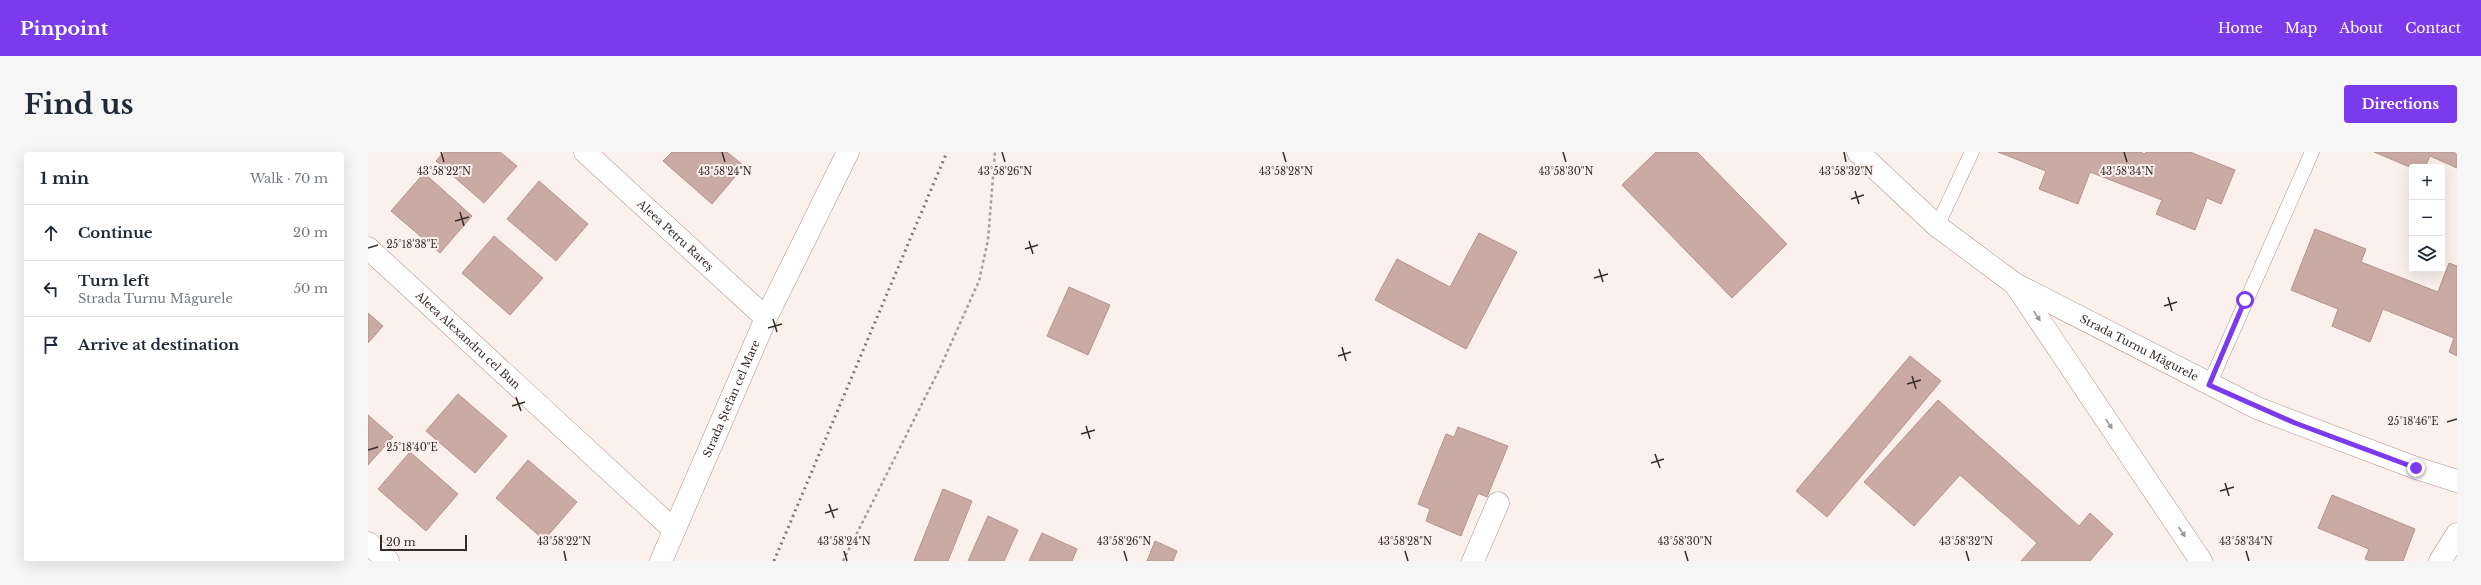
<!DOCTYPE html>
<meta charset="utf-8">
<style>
body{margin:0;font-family:"Libre Baskerville",serif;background:#f6f6f7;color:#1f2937}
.controls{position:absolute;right:12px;top:12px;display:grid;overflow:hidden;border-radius:4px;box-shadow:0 4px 16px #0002}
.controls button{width:36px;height:36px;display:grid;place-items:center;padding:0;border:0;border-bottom:1px solid #e0e1e3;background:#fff;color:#1f2937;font:20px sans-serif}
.scale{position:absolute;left:12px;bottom:10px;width:87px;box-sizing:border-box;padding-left:4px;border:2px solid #372c28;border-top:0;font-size:11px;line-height:14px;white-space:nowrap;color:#372c28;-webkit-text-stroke:3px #fcf0ec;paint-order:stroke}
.stop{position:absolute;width:12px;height:12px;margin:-9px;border:3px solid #7c3aed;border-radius:50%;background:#fff}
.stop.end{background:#7c3aed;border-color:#fff;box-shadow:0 1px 4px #0008}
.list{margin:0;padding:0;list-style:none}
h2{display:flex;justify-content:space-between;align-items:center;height:52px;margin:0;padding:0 16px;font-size:17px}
h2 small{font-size:13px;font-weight:400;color:#747a83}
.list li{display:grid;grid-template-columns:26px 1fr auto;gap:12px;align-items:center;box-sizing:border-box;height:56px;padding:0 16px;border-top:1px solid #e0e1e3}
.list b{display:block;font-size:15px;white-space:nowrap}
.list p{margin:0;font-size:13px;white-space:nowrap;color:#747a83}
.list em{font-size:13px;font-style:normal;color:#747a83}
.icon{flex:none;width:22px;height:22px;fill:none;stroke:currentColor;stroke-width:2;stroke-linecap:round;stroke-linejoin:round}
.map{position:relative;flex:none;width:2089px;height:409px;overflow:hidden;border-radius:4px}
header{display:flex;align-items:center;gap:24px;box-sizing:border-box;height:56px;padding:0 20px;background:#7c3aed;color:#fff}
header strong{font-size:19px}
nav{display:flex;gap:22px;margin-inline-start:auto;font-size:14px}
.intro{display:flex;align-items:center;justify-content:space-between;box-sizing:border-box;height:96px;padding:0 24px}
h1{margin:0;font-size:28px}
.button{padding:10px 18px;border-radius:4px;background:#7c3aed;color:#fff;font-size:14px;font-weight:700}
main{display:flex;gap:24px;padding:0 24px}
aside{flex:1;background:#fff;border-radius:4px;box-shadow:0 4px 16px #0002}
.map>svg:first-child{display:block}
</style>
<header>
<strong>Pinpoint</strong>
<nav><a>Home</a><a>Map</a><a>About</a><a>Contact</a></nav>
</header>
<div class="intro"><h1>Find us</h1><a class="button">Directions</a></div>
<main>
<aside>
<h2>1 min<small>Walk · 70 m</small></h2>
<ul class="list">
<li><svg class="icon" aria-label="ahead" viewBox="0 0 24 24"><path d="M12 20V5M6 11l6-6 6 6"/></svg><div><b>Continue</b></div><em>20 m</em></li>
<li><svg class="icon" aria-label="left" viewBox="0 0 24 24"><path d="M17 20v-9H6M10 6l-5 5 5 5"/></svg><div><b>Turn left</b><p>Strada Turnu Măgurele</p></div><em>50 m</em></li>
<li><svg class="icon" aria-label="arrive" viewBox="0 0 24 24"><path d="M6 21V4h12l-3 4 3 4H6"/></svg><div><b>Arrive at destination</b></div></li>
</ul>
</aside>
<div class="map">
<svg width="2089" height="409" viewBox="0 0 2089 409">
<rect width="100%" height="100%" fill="#fcf0ec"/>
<path fill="#c9aba3" stroke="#b1948c" d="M76,0H132L149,14L116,51L68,9Z
M304,0H359L376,14L344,52L295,9Z
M1288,0H1329L1419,92L1364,146L1254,33Z
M1630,0H1772L1777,2L1778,0H1822L1867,18L1853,52L1839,46L1827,78L1788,62L1794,48L1722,20L1710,52L1671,37L1678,19Z
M2006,0H2089V16L2062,4L2057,15L2044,16Z
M56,21L104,64L72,101L23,59Z
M171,29L220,72L188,109L139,67Z
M1947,77L1998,97L1993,110L2070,140L2081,111L2089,114V204L2081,200L2086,186L2015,157L2002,190L1964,174L1970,157L1923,138Z
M1111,81L1149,100L1098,197L1007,148L1029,107L1082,135Z
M126,84L175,126L142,163L94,121Z
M701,135L742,153L720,203L679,184Z
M0,161L15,174L0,191Z
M1542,204L1573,229L1459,365L1428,339Z
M90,242L139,284L107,321L58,279Z
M1570,248L1711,374L1722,361L1745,382L1722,409H1653L1669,391L1592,323L1546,374L1496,330Z
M0,263L25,285L0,313Z
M1090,275L1140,294L1119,345L1110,341L1093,384L1058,369L1062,357L1050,352L1078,282L1086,285Z
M42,300L90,342L58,379L10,337Z
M160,308L209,350L176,388L128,346Z
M575,337L604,349L580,409H546Z
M1964,343L2047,377L2035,409H2003L1997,407L2001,397L1950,376Z
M620,364L650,378L636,409H600Z
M674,381L709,397L704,409H661Z
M787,389L809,399L805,409H779Z"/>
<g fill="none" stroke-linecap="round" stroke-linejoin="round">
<g stroke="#af938a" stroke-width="15">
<path id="service" d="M1569,74L1604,0
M1841,233L1944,0"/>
</g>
<g stroke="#af938a" stroke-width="23">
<g id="minor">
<path id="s1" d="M217,0L398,166"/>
<path id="s2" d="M0,96L306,378"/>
<path d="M1647,132L1833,409"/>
<path d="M0,391L20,409"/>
<path id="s3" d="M293,409L398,166L480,0"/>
<path d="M1105,409L1130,351"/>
<path d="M2072,409L2089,382"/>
</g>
</g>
<g stroke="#af938a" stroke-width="23">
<g id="primary">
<path id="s4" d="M1490,0L1569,74L1647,132L1889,256L2048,316L2089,329"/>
</g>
</g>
<path stroke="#a79b97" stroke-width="2.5" stroke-dasharray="3 3" stroke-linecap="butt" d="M475,409L572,216L611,129L620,88L627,0"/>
<use href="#service" stroke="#fff" stroke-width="14"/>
<use href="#minor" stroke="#fff" stroke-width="22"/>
<use href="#primary" stroke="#fff" stroke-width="22"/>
<path stroke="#817672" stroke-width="3" stroke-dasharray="2 4" stroke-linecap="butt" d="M406,409L579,0"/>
</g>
<defs><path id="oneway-solid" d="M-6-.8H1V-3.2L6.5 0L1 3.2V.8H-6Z"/></defs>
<g fill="#9b9694">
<use href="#oneway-solid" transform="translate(1669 164) rotate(56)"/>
<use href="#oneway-solid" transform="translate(1741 272) rotate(56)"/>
<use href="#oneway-solid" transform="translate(1814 380) rotate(56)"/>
</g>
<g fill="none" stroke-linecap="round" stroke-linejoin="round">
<path stroke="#7c3aed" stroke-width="5" d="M1877,148L1841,233L1927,271L2048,316"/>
</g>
<path fill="none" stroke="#372c28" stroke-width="1.5" d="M73,0L76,10M354,0L357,10M634,0L637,10M915,0L918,10M1195,0L1198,10M1476,0L1478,10M1756,0L1759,10M1487,39L1491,52M1483,47L1496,43M92,60L96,74M87,69L101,65M661,89L665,102M0,96L10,93M657,97L670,93M1231,117L1235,130M1226,126L1240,122M1800,145L1804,159M1796,154L1809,150M405,167L409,180M400,176L414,172M974,195L978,209M970,204L983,200M1544,224L1548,237M1539,232L1553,228M148,245L153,259M144,254L157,250M2079,270L2089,267M718,274L722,287M713,282L727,278M0,298L10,295M1287,302L1292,316M1283,311L1296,307M1857,331L1861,344M1852,339L1866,335M461,352L466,366M457,361L470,357M196,399L198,409M476,399L479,409M756,399L759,409M1037,399L1040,409M1317,399L1320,409M1598,399L1601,409M1878,399L1881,409"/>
<g text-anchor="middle" stroke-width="4" stroke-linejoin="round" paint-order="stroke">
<g font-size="11" fill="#372c28" stroke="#fcf0ec">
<text dy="4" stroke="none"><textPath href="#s1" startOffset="123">Aleea Petru Rareș</textPath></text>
<text dy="4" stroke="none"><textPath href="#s2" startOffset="136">Aleea Alexandru cel Bun</textPath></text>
<text dy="4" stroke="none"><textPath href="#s4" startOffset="345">Strada Turnu Măgurele</textPath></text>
<text dy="4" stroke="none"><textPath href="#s3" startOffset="177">Strada Ștefan cel Mare</textPath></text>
</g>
</g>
<g font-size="10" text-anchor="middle" fill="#372c28" stroke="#fcf0ec" stroke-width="4" stroke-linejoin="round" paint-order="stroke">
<text x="76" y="23">43°58'22"N</text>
<text x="357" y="23">43°58'24"N</text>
<text x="637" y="23">43°58'26"N</text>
<text x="918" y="23">43°58'28"N</text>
<text x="1198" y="23">43°58'30"N</text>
<text x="1478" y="23">43°58'32"N</text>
<text x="1759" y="23">43°58'34"N</text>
<text x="44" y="96">25°18'38"E</text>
<text x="2045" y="273">25°18'46"E</text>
<text x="44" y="299">25°18'40"E</text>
<text x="196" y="393">43°58'22"N</text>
<text x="476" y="393">43°58'24"N</text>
<text x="756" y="393">43°58'26"N</text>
<text x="1037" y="393">43°58'28"N</text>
<text x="1317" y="393">43°58'30"N</text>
<text x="1598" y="393">43°58'32"N</text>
<text x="1878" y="393">43°58'34"N</text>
</g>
</svg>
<div class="controls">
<button>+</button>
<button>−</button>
<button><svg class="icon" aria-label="layers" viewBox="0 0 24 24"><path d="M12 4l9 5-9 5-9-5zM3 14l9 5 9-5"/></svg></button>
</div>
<div class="scale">20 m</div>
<div class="stop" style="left:1877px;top:148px"></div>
<div class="stop end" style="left:2048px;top:316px"></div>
</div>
</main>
